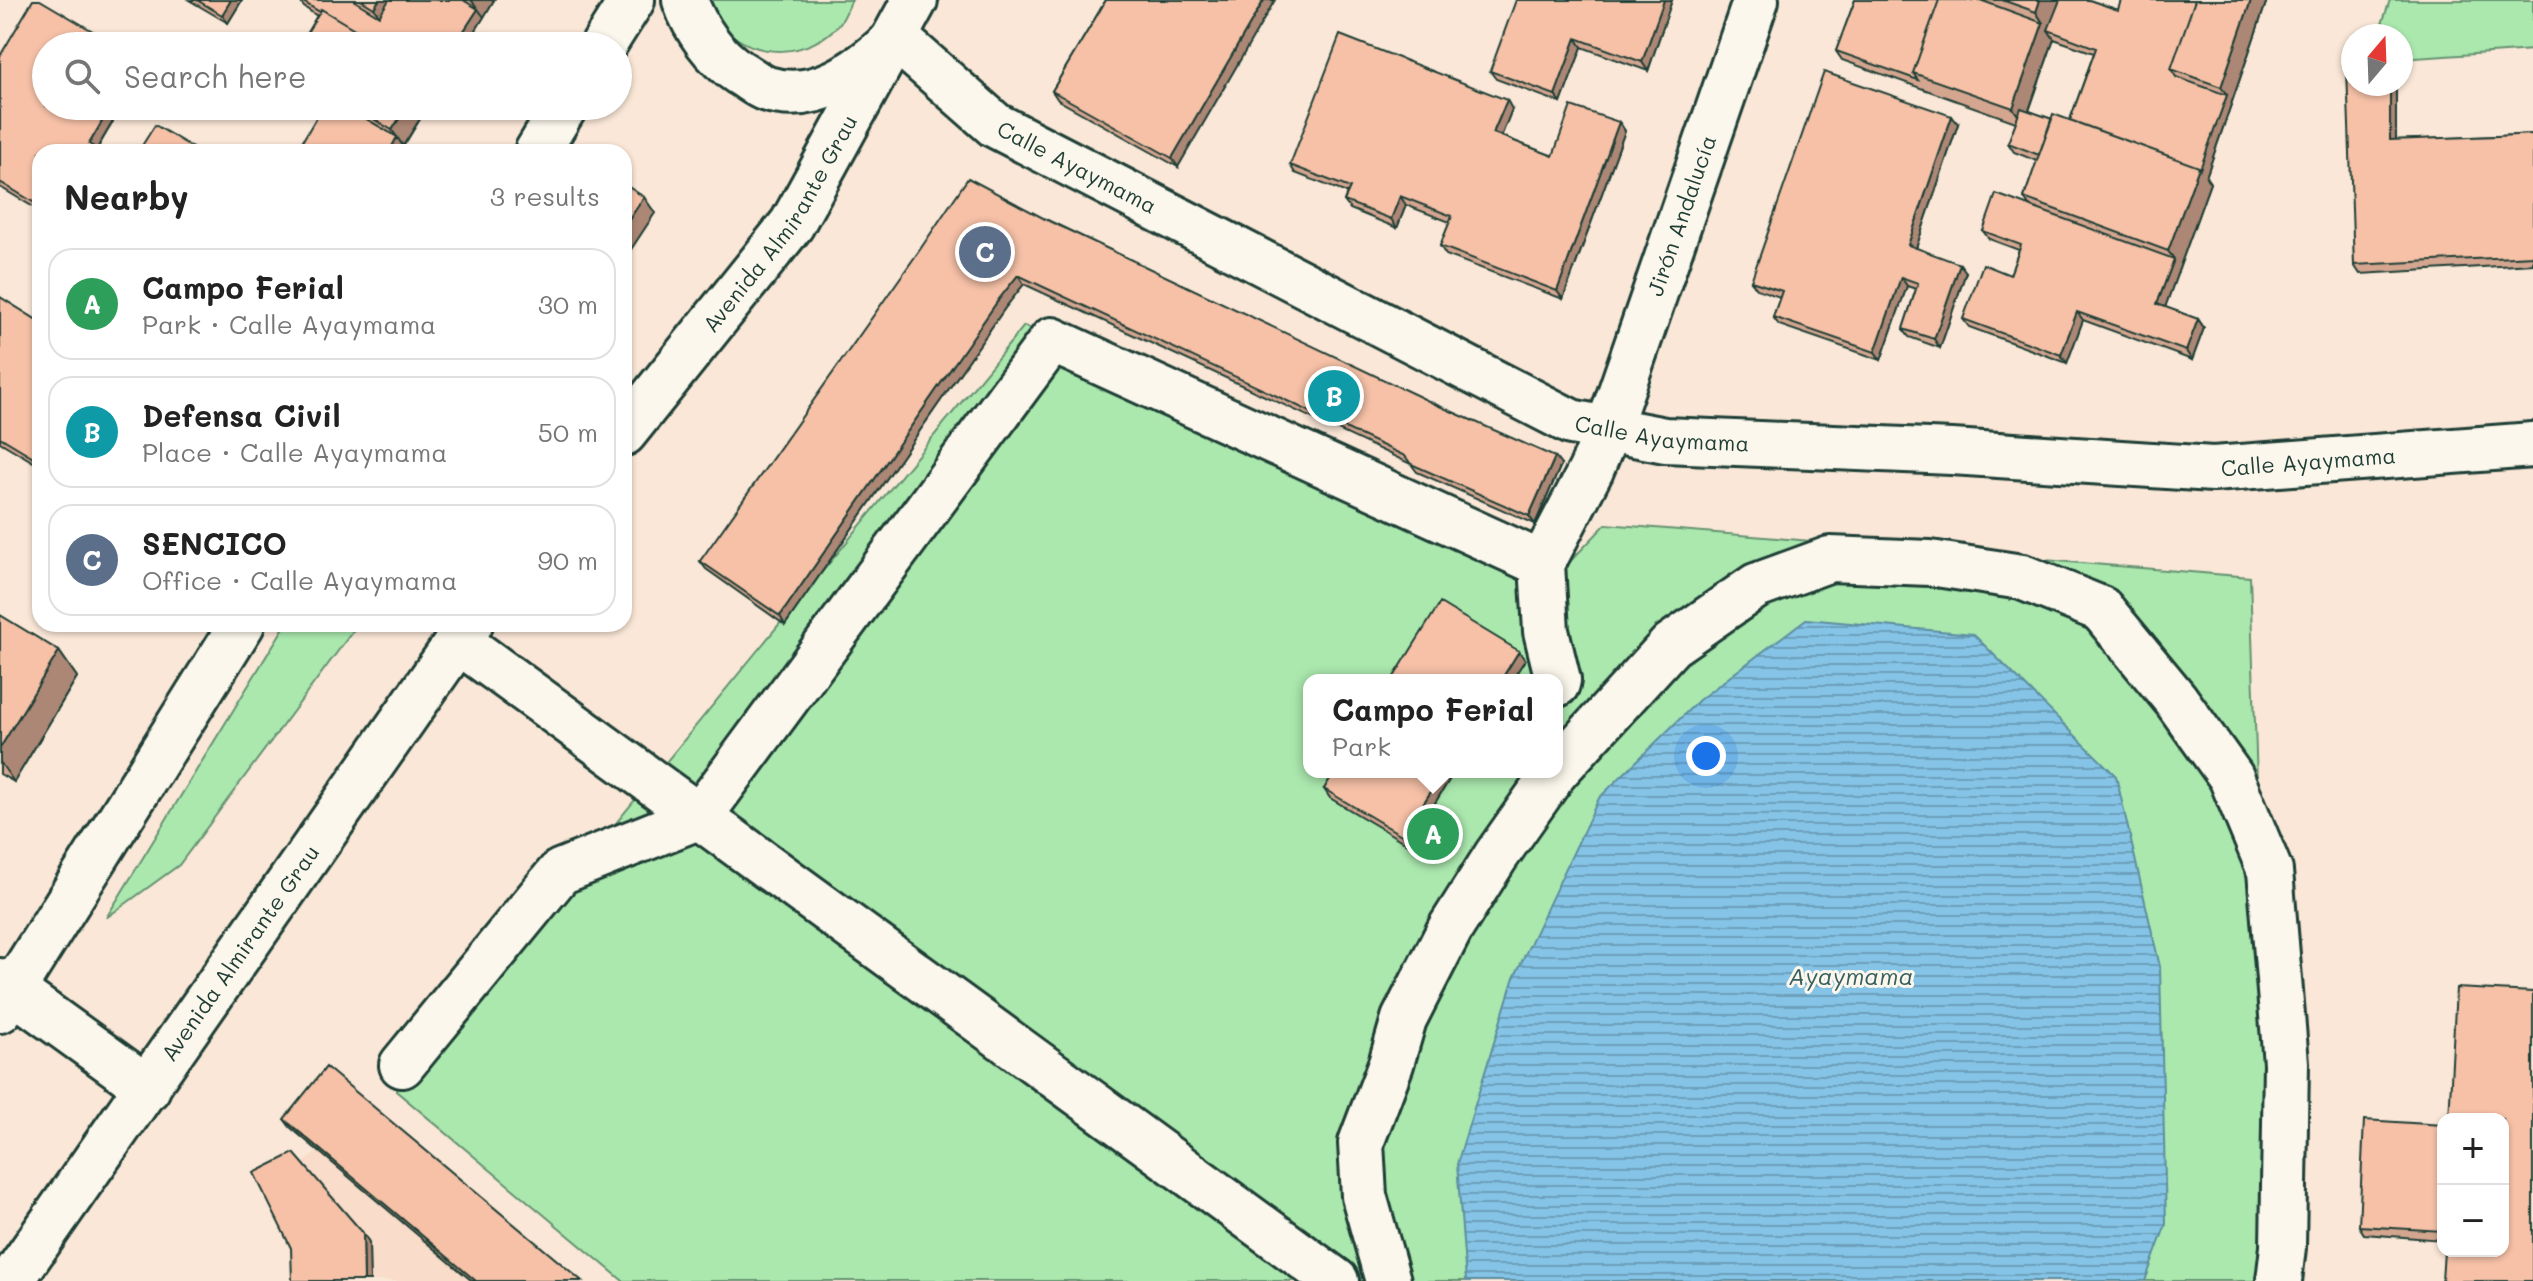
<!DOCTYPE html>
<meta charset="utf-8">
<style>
body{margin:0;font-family:Mali,sans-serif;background:#f2f2f2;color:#222}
.controls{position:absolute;right:24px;bottom:24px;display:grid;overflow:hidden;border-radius:16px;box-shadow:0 2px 6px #0004}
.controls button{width:72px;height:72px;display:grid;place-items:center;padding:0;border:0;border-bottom:2px solid #e0e0e0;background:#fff;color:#222;font:40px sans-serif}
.compass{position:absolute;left:2341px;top:24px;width:72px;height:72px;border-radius:50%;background:#fff;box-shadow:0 2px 6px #0004;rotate:19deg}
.you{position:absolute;left:1706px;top:756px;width:28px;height:28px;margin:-20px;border:6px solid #fff;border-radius:50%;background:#1a73e8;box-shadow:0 0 0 12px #1a73e833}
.badge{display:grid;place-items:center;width:52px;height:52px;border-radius:50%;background:#1f6fb2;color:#fff;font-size:26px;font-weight:700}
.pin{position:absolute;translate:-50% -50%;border:4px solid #fff;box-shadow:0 2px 8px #0006}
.popup{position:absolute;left:1303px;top:674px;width:260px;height:104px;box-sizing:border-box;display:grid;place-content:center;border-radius:16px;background:#fff;filter:drop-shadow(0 2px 6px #0005);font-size:26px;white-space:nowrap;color:#767676}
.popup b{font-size:30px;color:#222}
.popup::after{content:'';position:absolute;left:50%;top:100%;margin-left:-16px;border:16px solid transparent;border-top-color:#fff}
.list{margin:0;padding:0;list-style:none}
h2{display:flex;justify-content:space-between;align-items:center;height:104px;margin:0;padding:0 32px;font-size:34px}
h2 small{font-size:26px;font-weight:400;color:#767676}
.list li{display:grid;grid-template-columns:52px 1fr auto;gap:24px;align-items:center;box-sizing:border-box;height:112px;margin:0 16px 16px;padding:0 16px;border:2px solid #e0e0e0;border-radius:24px}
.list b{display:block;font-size:30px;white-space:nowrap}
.list p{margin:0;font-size:26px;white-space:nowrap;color:#767676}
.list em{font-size:26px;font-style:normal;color:#767676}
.icon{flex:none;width:44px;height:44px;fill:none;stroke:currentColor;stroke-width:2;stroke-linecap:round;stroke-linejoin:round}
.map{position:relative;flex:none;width:2533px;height:1281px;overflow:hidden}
.search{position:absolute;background:#fff;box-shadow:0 2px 6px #0004;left:32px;top:32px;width:600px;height:88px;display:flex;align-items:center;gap:20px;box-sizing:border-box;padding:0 28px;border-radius:44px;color:#767676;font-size:30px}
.panel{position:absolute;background:#fff;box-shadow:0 2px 6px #0004;left:32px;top:144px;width:600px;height:488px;border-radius:24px}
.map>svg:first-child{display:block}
</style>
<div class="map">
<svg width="2533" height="1281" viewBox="0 0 2533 1281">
<defs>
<pattern id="water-rules" width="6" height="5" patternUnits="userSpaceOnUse" patternTransform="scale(2)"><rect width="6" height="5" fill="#85c4e6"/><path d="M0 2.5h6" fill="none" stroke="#6ca0bb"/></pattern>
</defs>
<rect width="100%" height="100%" fill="#fae7d7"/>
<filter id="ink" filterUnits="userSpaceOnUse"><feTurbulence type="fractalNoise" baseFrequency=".0125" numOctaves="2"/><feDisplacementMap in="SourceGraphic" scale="16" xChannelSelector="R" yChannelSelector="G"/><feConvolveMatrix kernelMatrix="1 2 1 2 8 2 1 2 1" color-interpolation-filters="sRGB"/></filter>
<g filter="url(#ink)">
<path fill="#f9dcc9" d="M348,1124L534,1281H325L286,1179Z"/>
<path fill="#abe8ae" stroke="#659271" stroke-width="2" fill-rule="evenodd" d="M707,0H852C848,7 845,17 840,23C810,58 755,61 723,27C716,20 712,9 707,0Z
M2390,0H2533V50L2401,59V36H2378Z
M1024,326L1562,570L1606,524L2250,577L2274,1281H623L396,1091ZM1309,680H1557V772H1309Z
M286,624H358L179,865L106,918Z"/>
<path fill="url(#water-rules)" stroke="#5c8e9f" stroke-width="2" d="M1806,619L1973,634L2116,776L2160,967L2166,1224L2145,1281H1466L1457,1164L1513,980L1599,798L1699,700Z"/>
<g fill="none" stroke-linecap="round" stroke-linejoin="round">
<g stroke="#1f3d34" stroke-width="50">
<g id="minor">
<path d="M685,0C695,29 715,57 740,73C749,78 758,86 767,89C817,104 860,71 894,40"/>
<path id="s1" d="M896,38L995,125L1571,422L1665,440L1952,452L2213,469L2533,445"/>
<path d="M457,640L1336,1281"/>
<path id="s2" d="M1557,684L1558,680L1546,631L1542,564L1591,470L1608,429L1756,0"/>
<path d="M1557,770L1671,645L1756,586L1830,559L1930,563L2022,577L2101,609L2176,700L2231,777L2270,871L2286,1063L2283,1247L2279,1281"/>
<path d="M0,981L148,1088"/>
<path d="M402,1065L560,872L700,816L1052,340L1542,564"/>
<path d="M1388,1281L1364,1196L1361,1143L1391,1064L1404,1019L1450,929L1496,856L1555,772"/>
</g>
</g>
<g stroke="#1f3d34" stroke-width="50">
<g id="major">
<path d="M603,46L632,0"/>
<path d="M537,152L565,106"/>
<path id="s3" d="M624,433L792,224L915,0"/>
<path d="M0,1010L242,624"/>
<path id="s4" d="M11,1281L470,624"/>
</g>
</g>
<use href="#minor" stroke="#fbf7ec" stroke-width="44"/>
<use href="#major" stroke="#fbf7ec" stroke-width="44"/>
</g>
<path fill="#d4a690" stroke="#1f3d34" stroke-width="2" fill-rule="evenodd" d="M189,0H242L228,23Z
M299,0H494L466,46H299L317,16L304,7Z
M1106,0L1178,167L1058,100L1052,91Z
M1672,0L1648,71L1582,47L1561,103L1496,79L1490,71Z
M1855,0H2089L2118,10L2267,0L2206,177L2210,183L2165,307L2198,319L2204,328L2192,360L2083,320L2067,363L1969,327L1963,319L2010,275L2019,250L1989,239L1983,231L2029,206L2024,198L2037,161L2014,152L2008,143L2016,122L1842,60L1836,51ZM2054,39L2094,53L2070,120L2052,119L2029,111Z
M0,56L46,106H122L97,149L40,152V211L0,187Z
M2353,84H2396V140L2498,136L2533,134V264L2360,274L2354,265Z
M323,106H428L400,152Z
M1512,109L1501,136L1553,156L1619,122L1625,131L1563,299L1446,255L1440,246L1450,222L1406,205L1397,228L1350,209L1344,201L1347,193L1295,173L1290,165Z
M1958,124L1916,248L1966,272L1940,348L1909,337L1903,329L1916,289L1907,286L1881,360L1779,325L1773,317L1780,297L1757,289L1751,281Z
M1045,219L1561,465L1535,524L1417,472L1411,464L1024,284L1005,308L785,625L706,569L700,561Z
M0,297L40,322V466L0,442Z
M0,615L59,651L77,677L14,782L0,774Z
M1454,772L1409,845L1330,798L1324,789Z
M284,1119L582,1281H472L290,1127Z
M2443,1125V1240L2364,1234L2359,1226Z"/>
<path fill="#ac8775" stroke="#1f3d34" stroke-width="2" d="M231,0H242L228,23L222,15Z
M379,0H400L385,24L374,8Z
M473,0H494L484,17L472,1Z
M1264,0H1275L1178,167L1172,158Z
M1664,0H1672L1648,71L1642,62Z
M2040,0H2068L2048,30L2054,39L2024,124L2013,108L2043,23L2036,12Z
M2251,0H2267L2206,177L2210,183L2163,313L2157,304L2174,259L2168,251L2199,167L2227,95L2221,87Z
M478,9L484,17L466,46H454Z
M1576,38L1582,47L1561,103L1555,95Z
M2390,84H2396V148L2390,140Z
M1507,100L1512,109L1499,142L1493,133Z
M111,106H122L95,152L89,144Z
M407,106H428L403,146L392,130Z
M1952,116L1958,124L1914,254L1908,245Z
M1619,122L1625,131L1563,299L1557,291Z
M397,137L403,146L400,152H389Z
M1400,196L1406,205L1397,228L1391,219Z
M644,197L655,213L624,260V227Z
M1960,264L1966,272L1940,348L1934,339Z
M1018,275L1024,284L1005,308L785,625L780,616L999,299Z
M1901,277L1907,286L1881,360L1875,352Z
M2077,312L2083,320L2067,363L2061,355Z
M2198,319L2204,328L2192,360L2186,351Z
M1555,457L1561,465L1535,524L1529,516Z
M59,651L77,677L14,782L0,762V748Z
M1519,651L1525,660L1512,680H1501Z
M1443,772H1454L1409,845L1403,836Z
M363,1233L369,1242L370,1281H364Z"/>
<path fill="#f6c1a7" stroke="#1f3d34" stroke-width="2" d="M33,0H40L118,46H46V106H111L89,144L102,152H40V206L0,182V56Z
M197,0H231L222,15Z
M300,0H353L379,16L389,0H463L478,9L454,46H383L321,9L320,12Z
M361,0H379L374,8Z
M1106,0H1264L1172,158L1052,91Z
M1516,0H1664L1642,62L1576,38L1555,95L1490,71Z
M1855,0H1939L1913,73L1918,80L1836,51Z
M1939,0H1980L2043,23L2013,108L1913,73Z
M2002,0H2040L2036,12Z
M2060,0H2089L2118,10L2121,0H2195L2171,69L2176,77L2227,95L2200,169L2199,167L2070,120L2096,48L2048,30Z
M2195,0H2251L2221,87L2171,69Z
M321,9L383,46H299Z
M1340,35L1507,100L1493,133L1553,156L1571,106L1619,122L1557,291L1440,246L1452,216L1400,196L1391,219L1344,201L1350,188L1290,165Z
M2347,69H2353V84H2390V140L2498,136L2533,134V256L2354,265Z
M1824,72L1952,116L1908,245L1960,264L1934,339L1903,329L1918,283L1901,277L1875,352L1773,317L1782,291L1751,281Z
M323,106H344L397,137L389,152H296Z
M352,106H407L392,130Z
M2021,108L2052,119L2039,155L2008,143Z
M2053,114L2199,167L2168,251L2024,198Z
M155,125L200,152H138Z
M968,178L1045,219L1437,405L1555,457L1529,516L1411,464L1405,456L1018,275L999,299L780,616L700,561L919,251Z
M624,184L644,197L624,227Z
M1996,194L2174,259L2157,304L2198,319L2186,351L2077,312L2061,355L1963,319L1983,264L2010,275L2021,245L1983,231Z
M0,297L40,322V461L0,437Z
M1440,603L1519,651L1501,680H1392Z
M0,615L59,651L0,748Z
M1334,772H1443L1403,836L1324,789Z
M2456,988L2533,992V1281H2442L2444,1251H2503V1119H2449Z
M326,1067L582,1281H476L284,1119Z
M2364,1120L2443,1125V1231L2359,1226Z
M294,1153L363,1233L364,1281H292L291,1248L254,1173Z"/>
</g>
<g text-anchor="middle" stroke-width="6" stroke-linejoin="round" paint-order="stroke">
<g font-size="22" fill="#1f3d34" stroke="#fbf7ec">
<text dy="8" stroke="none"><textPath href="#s1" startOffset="224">Calle Ayaymama</textPath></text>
<text dy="8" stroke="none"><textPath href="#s2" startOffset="498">Jirón Andalucía</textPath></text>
<text dy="8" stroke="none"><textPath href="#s3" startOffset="262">Avenida Almirante Grau</textPath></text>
<text dy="8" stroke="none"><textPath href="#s1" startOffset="872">Calle Ayaymama</textPath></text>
<text dy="8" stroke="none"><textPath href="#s1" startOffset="1520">Calle Ayaymama</textPath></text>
<text dy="8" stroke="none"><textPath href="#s4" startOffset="400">Avenida Almirante Grau</textPath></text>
</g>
<g font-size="24" font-style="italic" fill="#385f60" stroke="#fbf7ec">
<text x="1851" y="985">Ayaymama</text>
</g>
</g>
</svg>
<div class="controls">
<button>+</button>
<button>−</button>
</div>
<svg class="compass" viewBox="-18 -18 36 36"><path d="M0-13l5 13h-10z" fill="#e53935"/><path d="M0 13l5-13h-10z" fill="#767676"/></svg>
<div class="you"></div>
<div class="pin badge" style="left:1433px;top:834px;background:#2e9e5b">A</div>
<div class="popup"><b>Campo Ferial</b>Park</div>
<div class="pin badge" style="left:1334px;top:396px;background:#0f9aa8">B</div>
<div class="pin badge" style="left:985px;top:252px;background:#5c6f8a">C</div>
<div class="search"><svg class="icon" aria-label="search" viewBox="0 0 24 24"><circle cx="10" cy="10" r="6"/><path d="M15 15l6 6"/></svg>Search here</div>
<section class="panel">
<h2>Nearby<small>3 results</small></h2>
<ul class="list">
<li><span class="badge" style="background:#2e9e5b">A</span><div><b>Campo Ferial</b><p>Park · Calle Ayaymama</p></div><em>30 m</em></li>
<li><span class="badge" style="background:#0f9aa8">B</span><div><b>Defensa Civil</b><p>Place · Calle Ayaymama</p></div><em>50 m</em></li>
<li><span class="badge" style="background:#5c6f8a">C</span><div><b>SENCICO</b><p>Office · Calle Ayaymama</p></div><em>90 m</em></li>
</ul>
</section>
</div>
